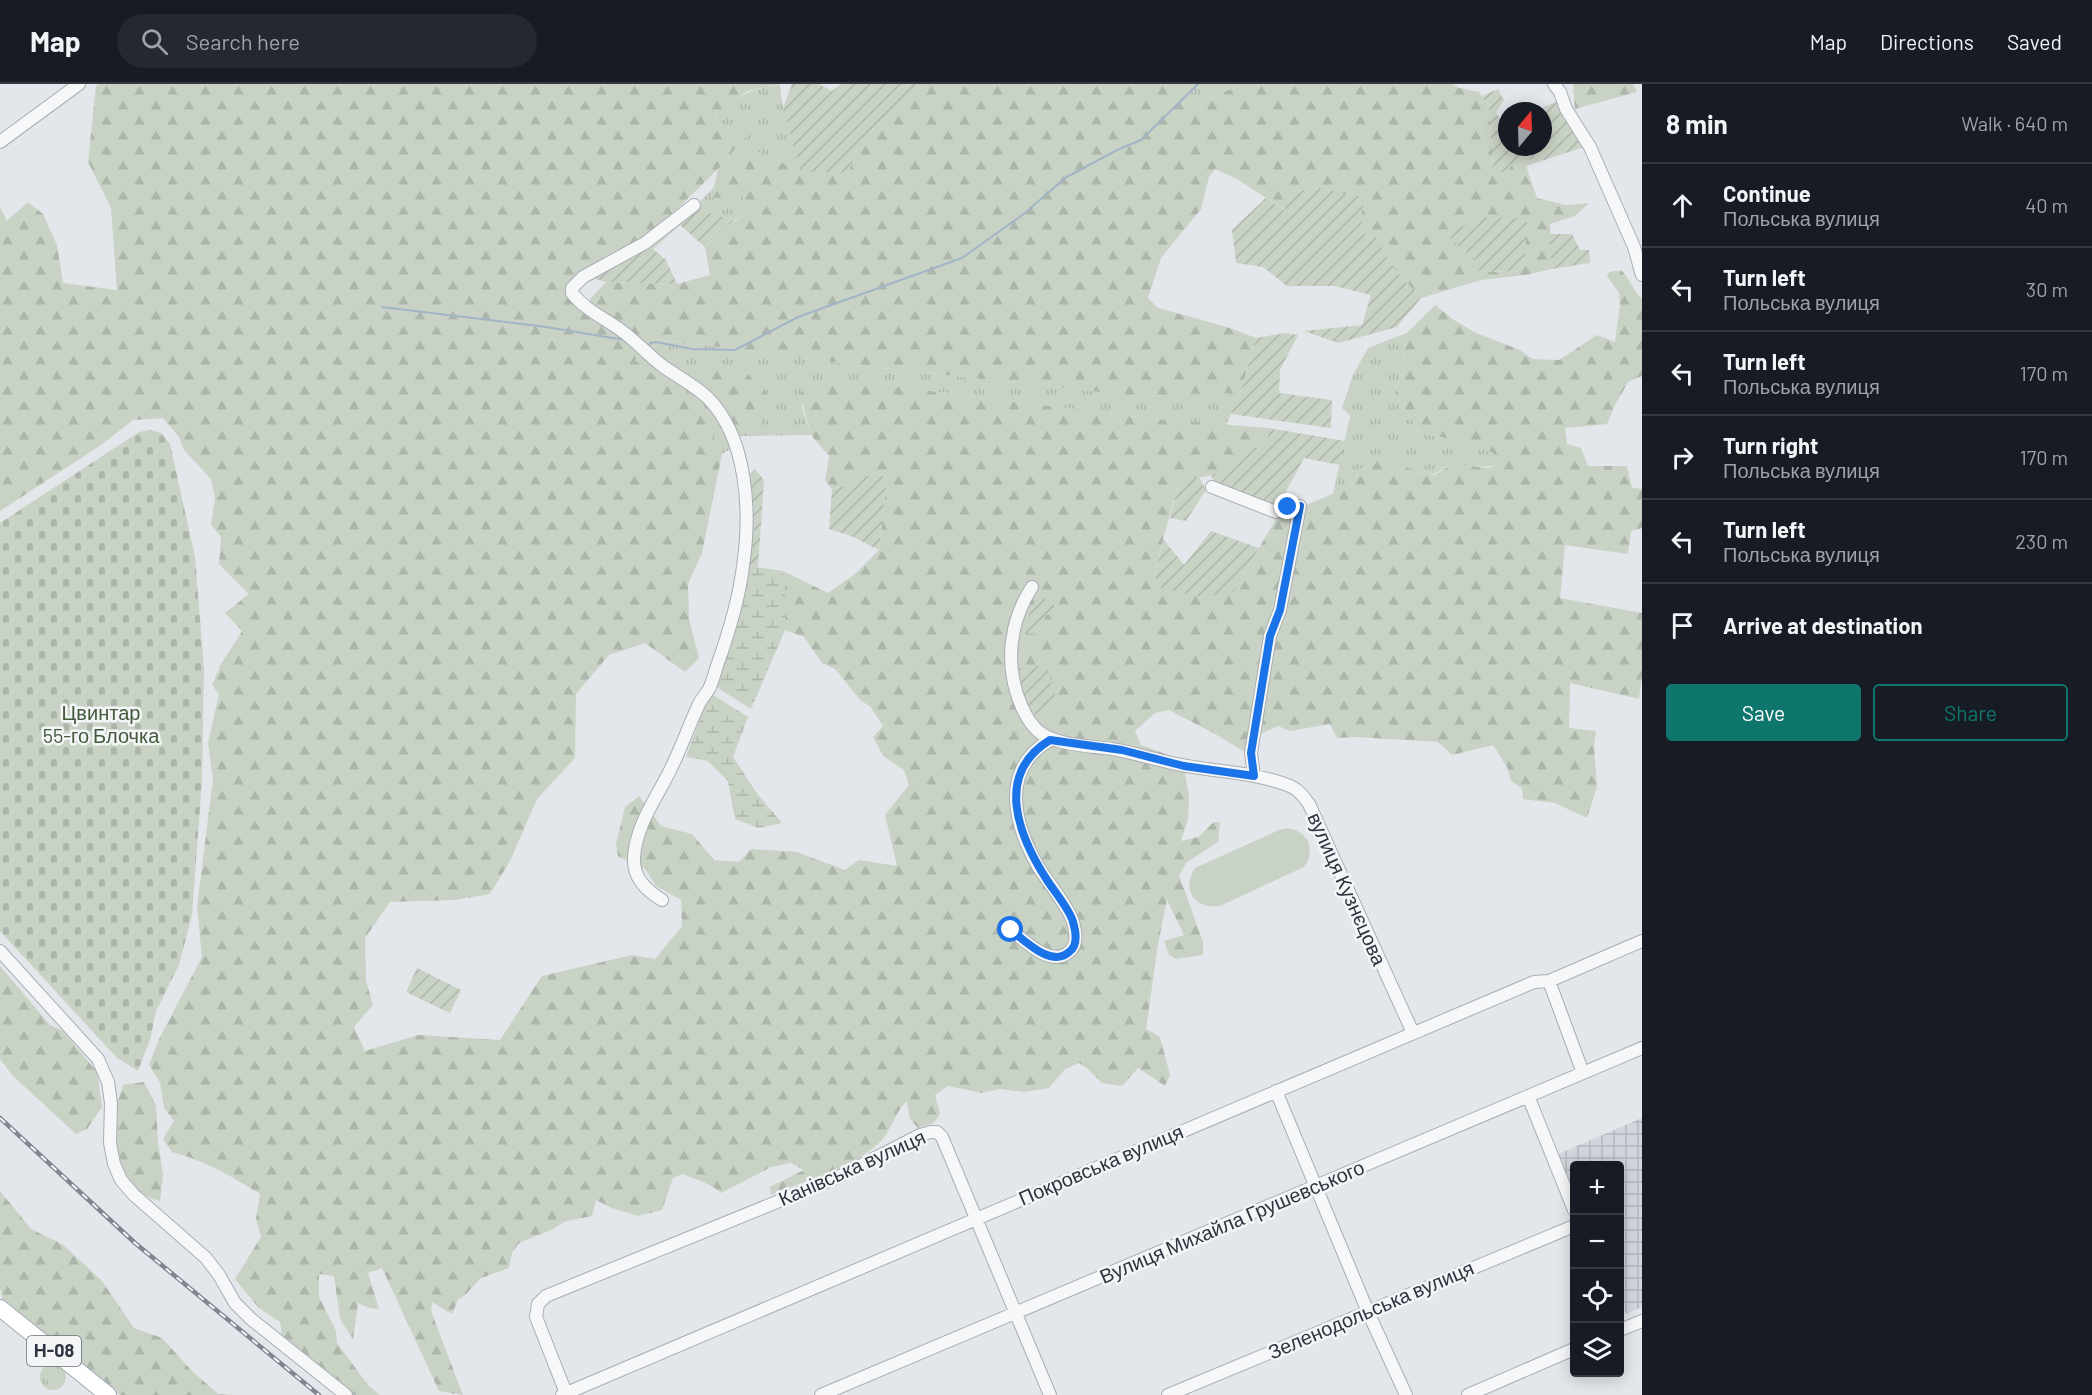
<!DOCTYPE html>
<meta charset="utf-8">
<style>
body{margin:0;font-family:Barlow,sans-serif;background:#242831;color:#f1f3f6}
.controls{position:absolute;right:18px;bottom:18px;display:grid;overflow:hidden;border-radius:6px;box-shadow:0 3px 15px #0003}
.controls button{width:54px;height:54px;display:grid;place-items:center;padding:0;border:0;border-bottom:2px solid #363941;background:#171b24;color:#f1f3f6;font:30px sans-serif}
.compass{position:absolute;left:1498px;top:18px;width:54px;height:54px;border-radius:50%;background:#171b24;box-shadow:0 3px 15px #0003;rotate:19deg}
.stop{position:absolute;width:18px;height:18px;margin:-14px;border:4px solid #1a73e8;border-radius:50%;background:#fff}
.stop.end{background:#1a73e8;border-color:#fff;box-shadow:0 2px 6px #0008}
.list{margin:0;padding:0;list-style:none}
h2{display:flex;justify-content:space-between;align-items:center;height:78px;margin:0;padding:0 24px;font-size:26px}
h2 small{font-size:20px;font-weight:400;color:#9ea1a6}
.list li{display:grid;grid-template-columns:39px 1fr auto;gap:18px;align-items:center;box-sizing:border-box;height:84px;padding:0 24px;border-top:2px solid #363941}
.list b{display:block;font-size:22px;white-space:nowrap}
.list p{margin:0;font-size:20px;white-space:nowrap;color:#9ea1a6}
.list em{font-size:20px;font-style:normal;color:#9ea1a6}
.actions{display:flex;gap:12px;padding:18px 24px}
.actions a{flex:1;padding:14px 0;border:2px solid #0f766e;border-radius:6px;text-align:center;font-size:21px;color:#0f766e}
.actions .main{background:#0f766e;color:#fff}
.icon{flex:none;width:33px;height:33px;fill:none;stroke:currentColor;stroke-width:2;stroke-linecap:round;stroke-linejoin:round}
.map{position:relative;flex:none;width:1642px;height:1311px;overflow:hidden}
header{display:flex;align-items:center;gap:36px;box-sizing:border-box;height:84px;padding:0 30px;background:#171b24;border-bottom:2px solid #363941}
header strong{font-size:28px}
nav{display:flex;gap:33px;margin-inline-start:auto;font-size:21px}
.search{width:420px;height:54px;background:#242831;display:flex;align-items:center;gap:15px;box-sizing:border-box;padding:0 21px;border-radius:33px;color:#9ea1a6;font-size:22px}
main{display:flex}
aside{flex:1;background:#171b24}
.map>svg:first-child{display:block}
</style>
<header>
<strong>Map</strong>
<div class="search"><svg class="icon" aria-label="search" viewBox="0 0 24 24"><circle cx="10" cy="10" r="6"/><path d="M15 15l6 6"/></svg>Search here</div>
<nav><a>Map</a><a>Directions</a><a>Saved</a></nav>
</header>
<main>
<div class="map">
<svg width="1642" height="1311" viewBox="0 0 1642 1311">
<defs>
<pattern id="industrial-grid" width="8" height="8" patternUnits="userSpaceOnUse" patternTransform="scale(1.5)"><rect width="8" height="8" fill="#d2d5dc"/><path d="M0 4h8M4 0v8" fill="none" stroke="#b5b7be"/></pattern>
<pattern id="grass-tufts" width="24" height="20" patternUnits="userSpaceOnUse" patternTransform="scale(1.5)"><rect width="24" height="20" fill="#c9d3c5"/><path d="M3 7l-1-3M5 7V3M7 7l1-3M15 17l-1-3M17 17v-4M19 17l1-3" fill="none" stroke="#adb6aa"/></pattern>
<pattern id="forest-firs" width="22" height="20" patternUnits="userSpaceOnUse" patternTransform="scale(1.5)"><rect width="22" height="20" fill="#c9d3c5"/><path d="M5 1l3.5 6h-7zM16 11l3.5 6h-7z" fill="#adb6aa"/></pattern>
<pattern id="wetland-marsh" width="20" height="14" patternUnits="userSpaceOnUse" patternTransform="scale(1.5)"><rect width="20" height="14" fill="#c9d3c5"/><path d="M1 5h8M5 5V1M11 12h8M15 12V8" fill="none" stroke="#adb6aa"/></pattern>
<pattern id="cemetery-stones" width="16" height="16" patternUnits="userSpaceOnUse" patternTransform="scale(1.5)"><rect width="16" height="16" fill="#c9d3c5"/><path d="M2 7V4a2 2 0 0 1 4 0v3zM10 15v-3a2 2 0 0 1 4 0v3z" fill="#adb6aa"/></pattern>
<pattern id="garden-furrows" width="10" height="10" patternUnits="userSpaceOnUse" patternTransform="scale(1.5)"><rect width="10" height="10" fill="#c9d3c5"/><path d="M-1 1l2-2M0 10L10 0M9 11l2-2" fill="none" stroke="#adb6aa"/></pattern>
</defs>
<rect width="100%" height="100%" fill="#e3e6ea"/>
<path fill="url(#industrial-grid)" d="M1642,1034V1223L1626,1230L1620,1214V1082H1574V1108L1558,1070Z"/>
<path fill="url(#grass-tufts)" d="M1192,0H1236L1235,4L1214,11L1200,22L1189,7Z
M780,1L782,19L800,87L758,68L731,115L743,112L745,130L734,137L695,123L714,103L718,85L746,52L748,42L723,48L714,38C715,31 720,28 726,23C743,8 758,4 780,1Z
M1407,249L1402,290L1395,309L1420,349L1466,358L1493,369L1499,380C1484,385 1471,381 1456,381C1439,381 1435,399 1416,386L1362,383L1349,403L1333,410L1350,332L1342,324L1353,291L1368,264Z
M657,255L847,280L1136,312L1214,309L1240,310L1226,341L1155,335L907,304L801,320L811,351L738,352L732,364L722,370L699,329L634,276Z
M40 1293a13 13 0 1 1 26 0a13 13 0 1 1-26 0Z"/>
<path fill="url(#forest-firs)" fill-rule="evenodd" d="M99,0H781L748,7L734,16L730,32H715L714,38L723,48L749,42L746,52L718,85L657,145L617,170L573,193L566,209L589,230L590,215L606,198L677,200L710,191L705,163L723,146L745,130L743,113L731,115L711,113L714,103L758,68L800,87L857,60L914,8L931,0H1192L1189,7L1200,22L1214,11L1235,4L1236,0H1452L1459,4L1479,8L1489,22L1493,84L1540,72L1541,77L1526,82L1537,114L1566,121L1589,119L1575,132L1550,140L1552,185L1526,191L1481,196L1421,214L1395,186L1375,152L1360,149L1318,104L1290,108L1286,127L1237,95L1215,85L1209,93L1201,125L1161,174L1148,214L1158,224L1227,243L1256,254L1240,310L1214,309L1136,312L847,280L657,255L635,276L700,329L722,370L702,469L688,500L689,535L699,574L685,588L645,559L609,571L576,610L575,674L537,715L510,777L490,810L454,816L390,818L365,854L366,897L373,921L354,943L365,967L418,951L500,956L542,892L632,871L655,875L682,842L681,816L656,802L645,785L618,772L616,760L625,723L639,712L661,742L692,750L714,776L739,778L751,765L797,768L845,786L859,776L897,782L885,731L909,701L904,686L883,672L873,653L883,642L870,622L861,617L835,585L822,579L804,553L785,546V503L783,487L828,509L855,490L879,466L887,393L874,389L848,401L832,405L825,397L829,372L811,351L800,309L824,296L907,304L1155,335L1268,344L1267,360L1243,369L1232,382L1220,390L1180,396L1163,455L1155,492L1234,507L1276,435L1287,429L1295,431L1246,669L1217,651L1169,626L1155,629L1135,647L1141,661L1174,673L1185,689L1189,712L1188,735L1181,757L1198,753L1214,738H1220L1218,758L1187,778L1179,791L1203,858V871L1176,875L1169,871L1164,857L1184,851L1167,816L1158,860L1146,945L1160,953L1170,991L1165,1002L1138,984L1122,1002L1102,999L1087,984L1079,979L1065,985L1049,1004L1024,1008L1000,1005L982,1009L948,1002L935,1011L940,1030L934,1039L918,1044L910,1035L907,1017C895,1028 892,1044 882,1056C856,1083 806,1096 771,1111L770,1103L804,1086L791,1079L771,1083L721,1109C711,1099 696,1096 683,1090L673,1094L662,1126L638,1132L612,1124L596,1116L592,1132L566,1137L551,1146L519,1159L512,1169L509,1184L481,1194L466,1210L458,1216L452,1230L432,1218L431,1227L463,1311L439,1307L382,1184L368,1189L379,1225L369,1224L358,1219L353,1255L340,1235L334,1192L319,1190V1213L336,1247L337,1259L368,1301L380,1311H354L282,1252L280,1238L259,1224L235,1195L261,1153L256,1135L260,1110C231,1092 206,1077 172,1068L163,1055L174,1037L164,1024L160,999L149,981L159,955L202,873L197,823L213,695L208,659L219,610L212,601L220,582L242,547L225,529L249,510L219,480L221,453L211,441L215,414L211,395L184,366L179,353L163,334L133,336L101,361L0,427V123L7,137L28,118L43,130L57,161L63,199L117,206L111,124L88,78L96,2ZM1448,151L1525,165L1524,187L1480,188L1479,180Z
M1573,0H1633L1637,8L1575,25Z
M1621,186C1630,195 1633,206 1642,215V292L1628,298L1615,321L1607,340L1565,344L1567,360L1581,364L1588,382H1627L1632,404L1642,405V444L1631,447L1628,470L1565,461L1560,514L1642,529V591L1639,615L1570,599L1569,644L1596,647L1594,663L1597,703L1587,734L1555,719L1523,715L1522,704L1511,697L1507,683L1493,661L1452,671L1438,658L1355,653L1337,654L1330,640L1290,647L1278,642L1258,651L1267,612L1275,552L1304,422L1349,403L1362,383L1379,376L1416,386L1422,390L1434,391L1453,380L1488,384L1499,380L1493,369L1466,358L1420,349L1395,309L1402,290L1407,249L1435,221L1454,236L1476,249L1520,266L1532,275L1559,276L1597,251L1615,258L1620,221L1619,209L1607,192L1609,188Z
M740,283L766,307L760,346L732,341L714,314L684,284L707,288L718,285Z
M0,882L50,941L63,947L97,988L102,1023L87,1045L76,1050L13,992L0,975Z
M144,998L156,1021L158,1058L163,1091L160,1117C121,1110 114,1061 115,1028C116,1019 121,1010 123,1001Z
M0,1107L31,1145L62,1160L102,1197L134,1244L162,1254L192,1287L218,1310L234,1311H120L3,1217L0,1204Z"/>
<path fill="url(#wetland-marsh)" d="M749,482L783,487L785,503V546L751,625L715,602L731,551Z
M713,611L748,633L733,673L756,708L782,739L759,744L735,735L728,697L708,677L686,673L705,621Z"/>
<path fill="url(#cemetery-stones)" d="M151,346L161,349L170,360L195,473L204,584L202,697L192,831L179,881L156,927L150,956L138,987L117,974L0,847V439L139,348Z"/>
<path fill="url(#garden-furrows)" d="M792,0H819L832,7L842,0H931L914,8L857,60L849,89L800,87L783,24Z
M1498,5L1504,16L1496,29L1507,45V63H1543V27H1534L1556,18L1584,63L1541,77L1540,73L1514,79L1505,89L1493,84L1489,22L1482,12Z
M1318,104L1364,113L1360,149L1375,151L1395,186L1421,214L1397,243L1338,259L1304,247L1362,241L1371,211L1335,202H1287L1263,183L1236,179L1232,146L1266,114L1285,127L1289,108Z
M695,123L734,137L723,146L705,163L680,141L653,165L666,176L677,200L606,198L592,194Z
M1479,133L1518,134L1527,139L1524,187L1479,188V180L1447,151Z
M1549,150H1572L1580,166H1589L1590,179L1552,185Z
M1284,249L1298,251L1280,286L1279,309L1332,316L1331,344L1231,330L1240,310L1256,254Z
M1268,344L1345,357L1340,381L1304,374L1277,424L1215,400L1211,391C1227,389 1231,377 1243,369C1250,365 1259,363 1267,360Z
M755,385L764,396L758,483L749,482L750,432L747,394Z
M874,389L887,393L879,466L851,452L829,445L832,405L848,401Z
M1199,393L1206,406L1186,437L1170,434L1180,396Z
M1211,447L1259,464L1234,507L1204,513L1162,505L1155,493L1163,455L1184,481Z
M1037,513L1052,517L1059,530L1046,531L1039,550L1021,549Z
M1047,581L1057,622L1040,638L1018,604L1015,585Z
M417,884L461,906L450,929L406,908Z"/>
<path fill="#c9d3c5" d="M1288,744C1309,748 1316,766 1304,783L1220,822C1195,826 1181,806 1195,784L1279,746Z"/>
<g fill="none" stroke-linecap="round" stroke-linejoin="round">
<path stroke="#a2b5c6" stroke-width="2" d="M382,223L546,243L625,256
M650,259L656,258L692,265L735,266L798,233L962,174L1025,129L1065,94L1117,66L1141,56L1198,0"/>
<g stroke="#a9adb4" stroke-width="14">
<path id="minor" d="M1554,0L1560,8L1566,25L1590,63L1634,163L1642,191
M0,58L79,0
M1212,403L1276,428L1288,423L1300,422L1280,526L1270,552L1251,669L1254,692
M1032,503C1015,529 1007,562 1013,594C1016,611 1024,634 1038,647C1053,661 1091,662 1112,665C1137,669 1161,678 1187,682C1221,688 1258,689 1290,702C1299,706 1303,712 1309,720L1413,949
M662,816C646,806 633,794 634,774C636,738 660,710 674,678C683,659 690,639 699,620C702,614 706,610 709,605C713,597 715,587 718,579C729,548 739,515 743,482C751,429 748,355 708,314C696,302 678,293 664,283C649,272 637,258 622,247C606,235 585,226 572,209V204L583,193L645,159L694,121
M1011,846C1025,857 1051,884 1069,868C1078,861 1076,848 1073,838C1069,824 1048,798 1039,784C1014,741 999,686 1050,656
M0,867L98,975L108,998L111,1019L110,1059L114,1080L121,1096L134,1111L206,1174L219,1191L235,1219L251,1235L346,1311
M1549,897L1583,989
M1276,1007L1368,1228L1406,1311
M1528,1012L1574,1126
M1620,1246L1642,1237
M566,1309L536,1233L538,1220L546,1212L838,1093L920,1051L931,1048H937L942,1053L1050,1311
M562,1311L1534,898L1549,897L1642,857
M821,1311L1642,964
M1168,1311L1574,1142
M1468,1311L1574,1265"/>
</g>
<g stroke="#a4abb5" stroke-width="18">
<path id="major" d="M0,1224L108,1311"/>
</g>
<use href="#minor" stroke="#f6f7f9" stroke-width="12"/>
<use href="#major" stroke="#fff" stroke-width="16"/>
<g stroke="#7e8692" stroke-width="4.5">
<path id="rail" d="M0,1034L135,1159L319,1311"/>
</g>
<use href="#rail" stroke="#f3f5f7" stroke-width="2" stroke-dasharray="7" stroke-linecap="butt"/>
</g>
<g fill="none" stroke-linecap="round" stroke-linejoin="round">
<path stroke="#1a73e8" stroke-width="8" d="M1011,846C1025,857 1051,884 1069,868C1078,862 1076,848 1073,838C1070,826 1054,807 1047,796C1018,751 994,690 1050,656L1122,666L1184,682L1254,692L1251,669L1270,552L1280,526L1300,422L1288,423"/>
</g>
<g text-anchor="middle" stroke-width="5" stroke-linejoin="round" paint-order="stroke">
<rect fill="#f3f5f7" stroke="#686f78" stroke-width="1.5" x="27" y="1252" width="54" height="30" rx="4.5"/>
<g font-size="18" font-weight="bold" fill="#2d3541">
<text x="54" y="1273">Н-08</text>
</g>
<g font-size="20" fill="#425b3b" stroke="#f3f5f7">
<text x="101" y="636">Цвинтар<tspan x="101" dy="23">55-го Блочка</tspan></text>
</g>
<g font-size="20" fill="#2d3541" stroke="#f3f5f7">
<text transform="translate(1347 805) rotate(66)" y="7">вулиця Кузнєцова</text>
<text transform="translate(1101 1081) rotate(-23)" y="7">Покровська вулиця</text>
<text transform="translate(852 1084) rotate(-24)" y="7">Канівська вулиця</text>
<text transform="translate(1232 1138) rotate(-23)" y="7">Вулиця Михайла Грушевського</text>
<text transform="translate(1371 1226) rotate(-23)" y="7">Зеленодольська вулиця</text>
</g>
</g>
</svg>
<div class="controls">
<button>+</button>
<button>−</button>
<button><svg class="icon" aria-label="locate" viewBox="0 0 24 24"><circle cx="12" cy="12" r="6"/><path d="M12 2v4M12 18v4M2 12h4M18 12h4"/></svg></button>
<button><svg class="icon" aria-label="layers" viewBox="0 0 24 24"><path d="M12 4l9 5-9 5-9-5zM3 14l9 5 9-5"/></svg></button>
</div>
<svg class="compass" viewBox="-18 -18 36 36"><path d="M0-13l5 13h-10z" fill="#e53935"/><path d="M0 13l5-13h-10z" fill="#9ea1a6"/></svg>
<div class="stop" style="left:1011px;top:846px"></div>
<div class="stop end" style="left:1288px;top:423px"></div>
</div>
<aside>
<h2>8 min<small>Walk · 640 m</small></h2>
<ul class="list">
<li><svg class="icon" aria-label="ahead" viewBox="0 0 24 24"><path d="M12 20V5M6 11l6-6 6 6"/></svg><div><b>Continue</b><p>Польська вулиця</p></div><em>40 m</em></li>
<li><svg class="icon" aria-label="left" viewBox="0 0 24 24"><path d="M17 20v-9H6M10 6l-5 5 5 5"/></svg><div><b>Turn left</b><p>Польська вулиця</p></div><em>30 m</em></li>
<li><svg class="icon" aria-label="left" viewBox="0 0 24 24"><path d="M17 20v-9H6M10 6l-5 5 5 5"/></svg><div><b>Turn left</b><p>Польська вулиця</p></div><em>170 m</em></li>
<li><svg class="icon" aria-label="right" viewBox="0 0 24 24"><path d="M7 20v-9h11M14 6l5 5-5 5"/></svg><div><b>Turn right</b><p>Польська вулиця</p></div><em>170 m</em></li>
<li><svg class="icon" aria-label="left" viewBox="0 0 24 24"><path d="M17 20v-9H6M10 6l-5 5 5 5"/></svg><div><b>Turn left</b><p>Польська вулиця</p></div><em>230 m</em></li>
<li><svg class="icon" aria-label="arrive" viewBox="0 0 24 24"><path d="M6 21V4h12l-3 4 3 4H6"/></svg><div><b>Arrive at destination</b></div></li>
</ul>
<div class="actions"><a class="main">Save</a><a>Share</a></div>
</aside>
</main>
